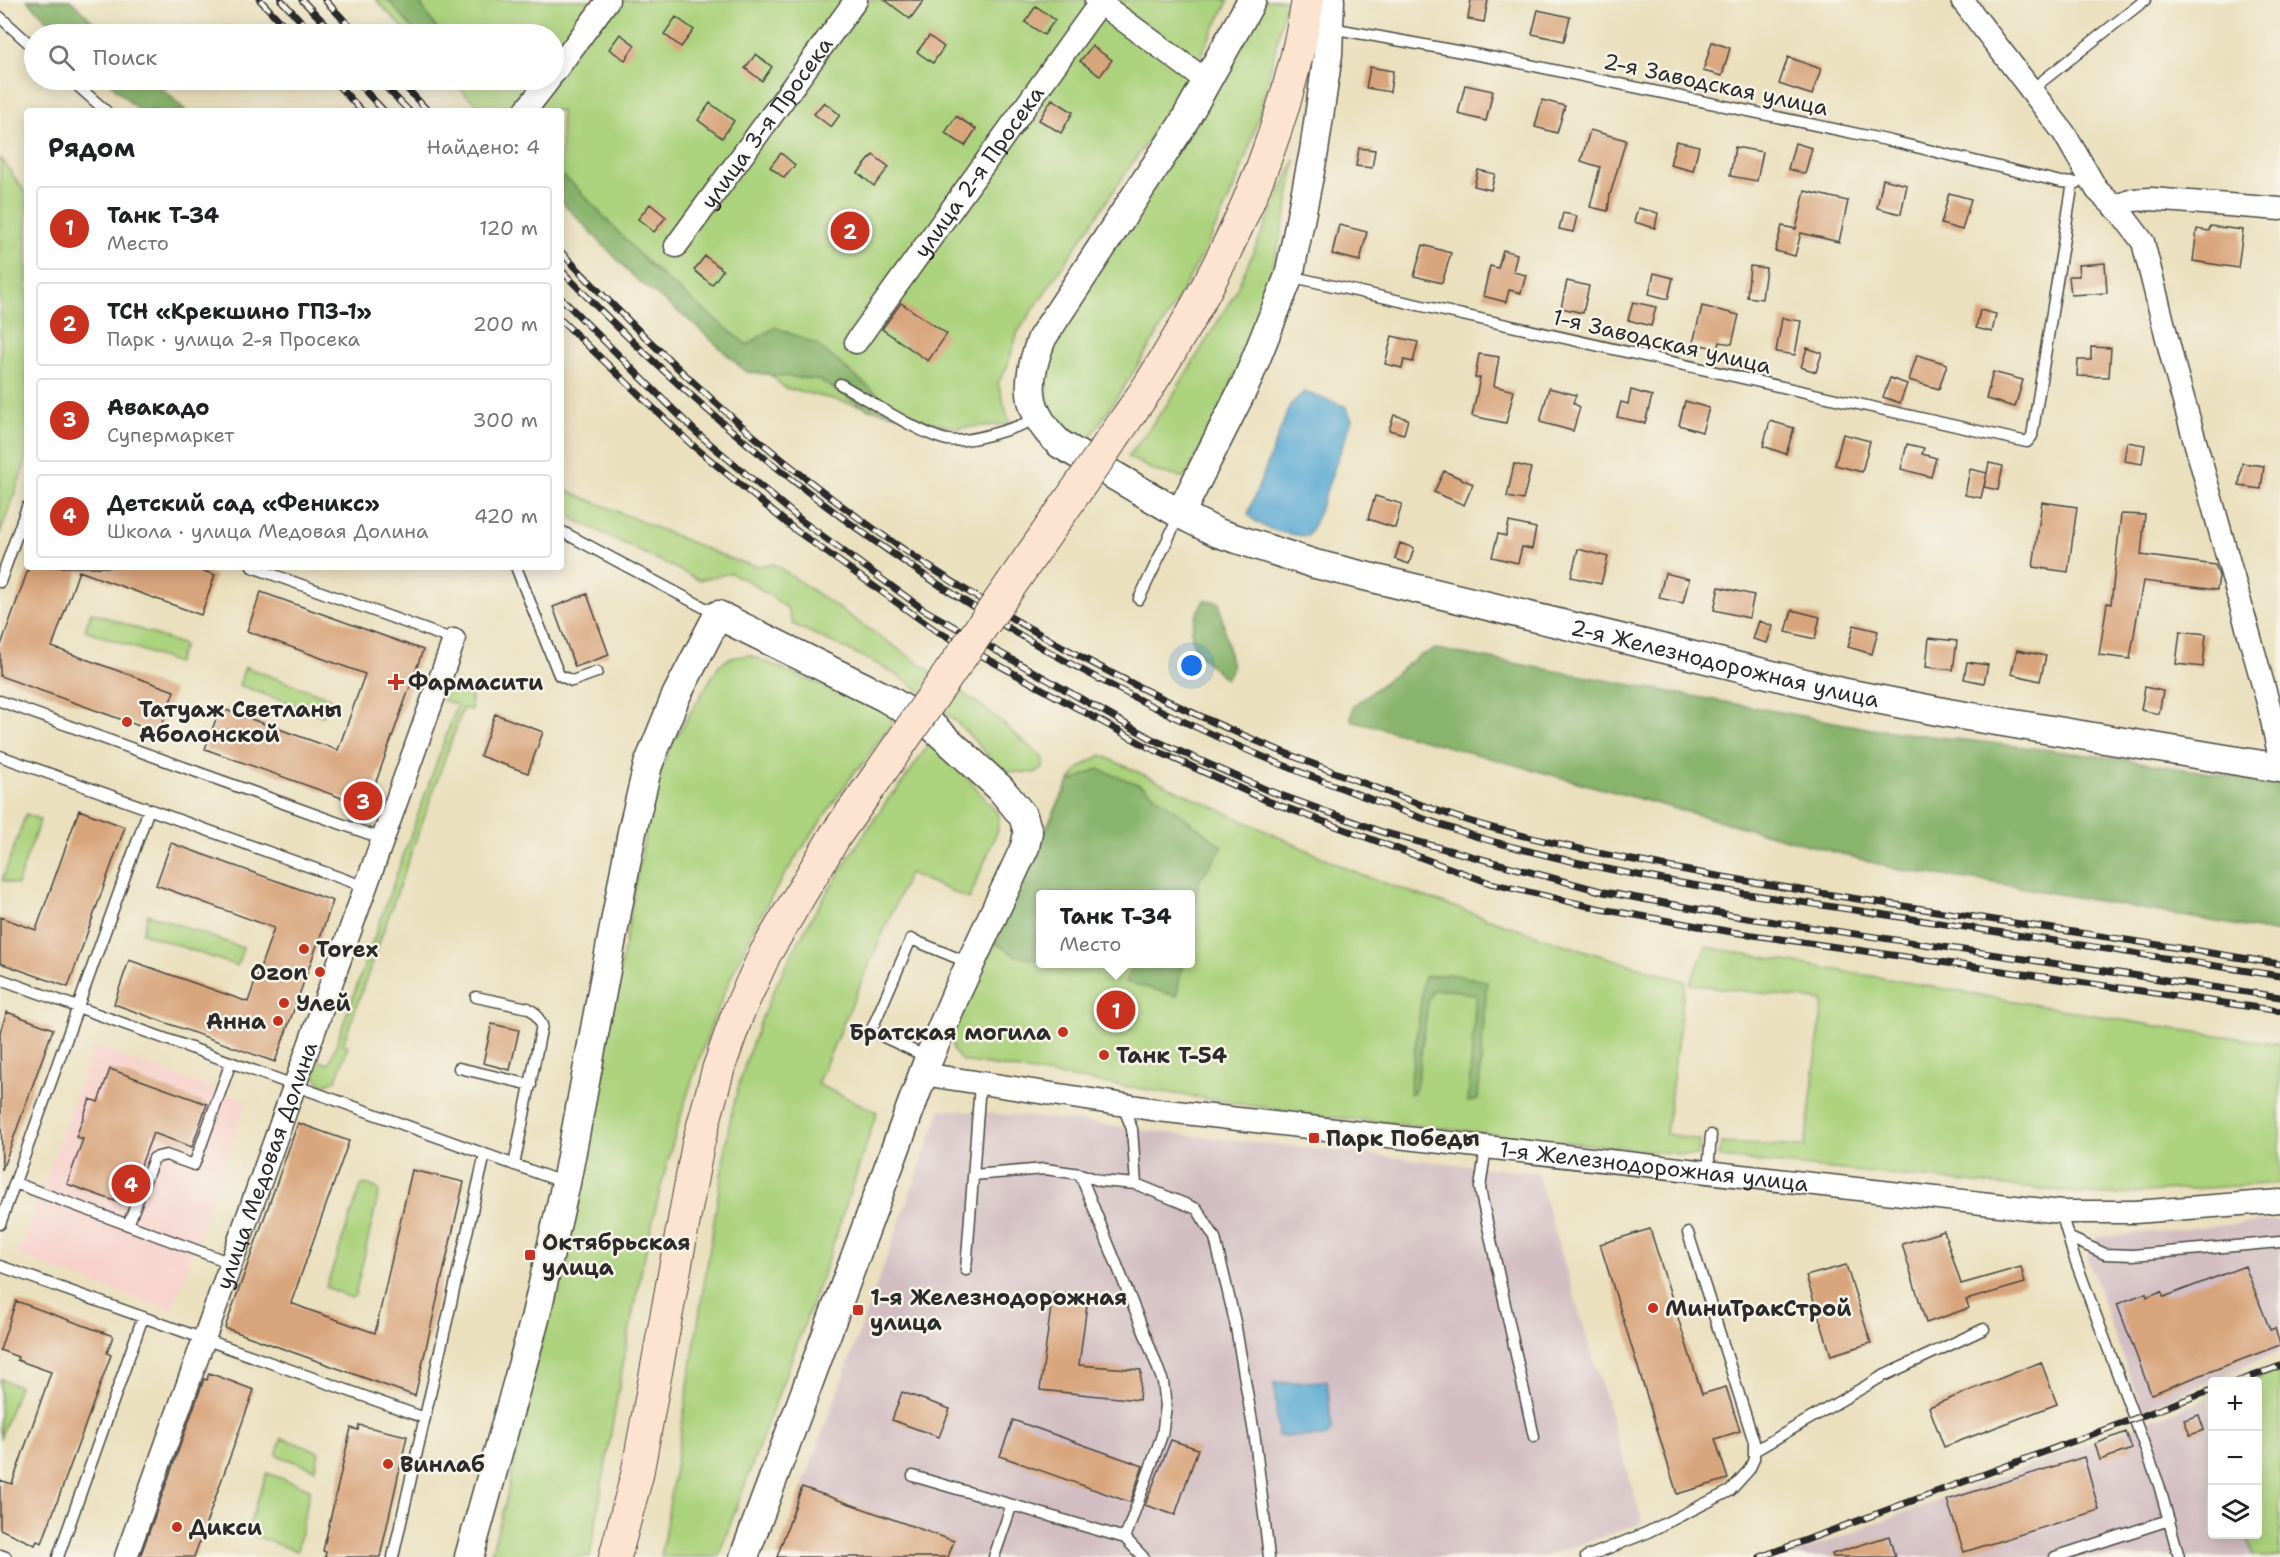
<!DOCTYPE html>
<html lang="ru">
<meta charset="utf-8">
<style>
body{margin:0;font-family:"Shantell Sans",sans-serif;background:#f2f2f2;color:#202124}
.controls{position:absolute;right:18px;bottom:18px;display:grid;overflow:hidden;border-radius:6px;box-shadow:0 3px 15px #0003}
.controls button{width:54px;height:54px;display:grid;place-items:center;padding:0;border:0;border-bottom:2px solid #e0e0e0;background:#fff;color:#202124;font:30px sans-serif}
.you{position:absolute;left:1192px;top:666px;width:21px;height:21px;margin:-15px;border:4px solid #fff;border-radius:50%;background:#1a73e8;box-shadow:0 0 0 9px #1a73e833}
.badge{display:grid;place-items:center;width:39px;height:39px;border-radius:50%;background:#c8321e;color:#fff;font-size:20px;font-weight:700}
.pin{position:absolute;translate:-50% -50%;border:3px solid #fff;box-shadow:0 2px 6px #0006}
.popup{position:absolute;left:1036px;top:890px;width:159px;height:78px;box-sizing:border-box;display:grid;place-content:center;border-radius:6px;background:#fff;filter:drop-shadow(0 2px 4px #0005);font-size:20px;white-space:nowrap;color:#757577}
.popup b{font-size:22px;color:#202124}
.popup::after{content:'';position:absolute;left:50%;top:100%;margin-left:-12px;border:12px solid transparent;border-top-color:#fff}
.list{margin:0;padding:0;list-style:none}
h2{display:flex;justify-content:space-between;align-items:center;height:78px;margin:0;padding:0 24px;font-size:26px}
h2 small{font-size:20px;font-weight:400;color:#757577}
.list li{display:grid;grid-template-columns:39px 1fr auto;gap:18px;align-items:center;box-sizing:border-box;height:84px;margin:0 12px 12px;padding:0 12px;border:2px solid #e0e0e0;border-radius:6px}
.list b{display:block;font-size:22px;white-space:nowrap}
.list p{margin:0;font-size:20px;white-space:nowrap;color:#757577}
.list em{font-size:20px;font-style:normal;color:#757577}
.icon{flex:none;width:33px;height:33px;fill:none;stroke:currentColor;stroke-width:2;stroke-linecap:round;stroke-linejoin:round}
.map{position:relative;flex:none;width:2280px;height:1557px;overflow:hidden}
.search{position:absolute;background:#fff;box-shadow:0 3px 15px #0003;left:24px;top:24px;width:540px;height:66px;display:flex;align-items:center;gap:15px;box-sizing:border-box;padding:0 21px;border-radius:33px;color:#757577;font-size:22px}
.panel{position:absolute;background:#fff;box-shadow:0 3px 15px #0003;left:24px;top:108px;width:540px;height:462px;border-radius:6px}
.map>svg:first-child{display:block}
</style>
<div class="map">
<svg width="2280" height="1557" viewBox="0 0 2280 1557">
<rect width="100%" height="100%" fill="#f7f3e8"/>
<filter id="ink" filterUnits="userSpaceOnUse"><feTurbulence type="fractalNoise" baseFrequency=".0167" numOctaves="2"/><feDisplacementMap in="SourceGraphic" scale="12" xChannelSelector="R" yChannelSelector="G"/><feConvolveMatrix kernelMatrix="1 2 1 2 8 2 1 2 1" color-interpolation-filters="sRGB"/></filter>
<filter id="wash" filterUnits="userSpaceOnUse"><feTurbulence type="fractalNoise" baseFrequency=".008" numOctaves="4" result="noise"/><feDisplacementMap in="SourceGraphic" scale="24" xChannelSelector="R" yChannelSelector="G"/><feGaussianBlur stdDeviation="1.35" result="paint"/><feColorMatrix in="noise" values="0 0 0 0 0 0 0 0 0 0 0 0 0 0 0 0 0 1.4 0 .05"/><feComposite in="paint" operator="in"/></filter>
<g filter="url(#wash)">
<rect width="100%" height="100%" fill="#eae0be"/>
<path fill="#f7d0cb" d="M93,1046L247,1101L172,1311L18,1256Z"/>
<path fill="#d2bec2" d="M941,1109L1078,1121L1132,1129L1537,1173L1643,1523L1543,1557H777Z
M2280,1220V1351L2142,1410L2087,1258L2097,1237Z
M2207,1399L2212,1419V1534L2246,1535L2253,1557H1787Z"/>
<path fill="#abd27c" stroke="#6b7e54" stroke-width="1.5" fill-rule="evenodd" d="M376,0H1229L1182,90L1018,332L1007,367L998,383L1010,424L956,428L785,388L561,183V111H484L451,80H554V34H409Z
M1258,0H1286C1272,67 1257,138 1228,201C1188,290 1135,372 1081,451L1045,419L1038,363Z
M0,157L27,195V458L0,534Z
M1295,160C1282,263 1237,389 1184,478L1155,471L1128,457L1168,403L1233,297Z
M561,488L733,560L758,566L774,564L986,709L1044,759L1043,768L1035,773L1002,771C976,742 948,710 916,688C878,660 834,645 793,624L787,608L750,582L731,573L699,580L572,518L561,511Z
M91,612L184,645L177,663L85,630Z
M749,655L896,716L859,769L857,768C817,828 771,888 742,953C654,1142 625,1353 590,1557H490L505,1504L604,1058L647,822L657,781L670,747L719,665L730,658Z
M245,667L330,698L323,716L239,685Z
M457,687L464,689L471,696V710L463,708L343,1044L348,1046L336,1080L324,1085C313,1080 312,1070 314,1059L329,1064L457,705L443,700L447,691Z
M941,727L955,763L999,815L998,829L969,899L909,873L817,1084L877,1112L824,1271L718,1557H661L729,1126C754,1000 821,896 893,792L895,793Z
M1101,755L1361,875L1550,940L1685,981L1666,1134L1700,1140L1698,1156L1305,1114L962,1061L953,1051L952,1037L1035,850L1069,782L1079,768ZM1041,894H1191V964H1041Z
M26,814L40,820L17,885L2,880Z
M148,914L243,948L237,966L142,933Z
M1706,947L2168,1028L2280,1044V1183L2101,1195L1721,1158L1718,1155L1722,1143L1805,1147L1823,1001L1690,984Z
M365,1184L377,1188L379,1192L355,1295L351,1298L326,1287L361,1186Z
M2280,1368V1557H2253L2246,1535L2258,1534V1382L2248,1381Z
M0,1379L19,1386L0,1439Z
M282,1438L319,1452L315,1469L276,1455Z
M267,1473L310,1489L297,1551L246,1533Z"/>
<path fill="#88b46c" stroke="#5a704c" stroke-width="1.5" d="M27,0H70L106,34H62Z
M388,0H418L440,34H417Z
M107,80H153L186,111H139Z
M561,174L576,187L651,267L747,345L775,327L816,344L903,415L868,409L819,380L746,372L695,325L636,279L561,201Z
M1204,600L1219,602L1232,668L1226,679C1193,650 1180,643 1204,600Z
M1436,649L1872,729L2107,757L2280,784V933L1990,882L1900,870L1351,720L1353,706L1419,656Z
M1098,769L1143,786L1223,847L1199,881L1191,914V894H1041V961L1016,956L992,941L1069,782Z
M1134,964H1182L1177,996L1126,982Z
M1449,974L1487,981L1478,1100L1468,1102L1476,995L1453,990H1433L1428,1002L1417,1084L1414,1093L1409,1094L1424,977Z"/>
<path fill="#57a8d2" stroke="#416a7e" stroke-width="1.5" d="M1304,392L1345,406L1352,419L1315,522L1308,536C1288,535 1260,530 1248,514L1290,405Z
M1327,1381L1332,1429L1326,1437L1278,1436L1274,1383Z"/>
<g id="blocks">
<path fill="#d8a47b" d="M885,0H924L910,19Z
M1471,0H1488L1484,22L1468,19Z
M1036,6L1055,20L1044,35L1025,22Z
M1538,10L1570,17L1564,41L1532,34Z
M676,17L694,30L681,47L664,34Z
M620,34L635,45L625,60L609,49Z
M929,36L944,47L933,63L917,52Z
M1712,42L1730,48L1722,76L1703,71Z
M1092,46L1112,60L1100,76L1080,61Z
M756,54L772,67L762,81L745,68Z
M1788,57L1821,69L1812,95L1779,84Z
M1370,67L1393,71L1390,92L1366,88Z
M1465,85L1493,91L1486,121L1458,114Z
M1052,99L1073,112L1061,133L1039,120Z
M1542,100L1565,106L1557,133L1535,127Z
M824,102L840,115L831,127L814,114Z
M710,103L734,121L722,138L698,120Z
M956,116L976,129L965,146L945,133Z
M1590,130L1626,140L1610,195L1608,211L1590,207L1600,167L1581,161Z
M1676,141L1699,146L1693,171L1670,165Z
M1795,143L1812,148L1805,174L1788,169Z
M1735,147L1763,152L1757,181L1730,176Z
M1359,148L1375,150L1372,168L1356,166Z
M781,153L795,165L784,178L770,167Z
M873,155L889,167L874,186L858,173Z
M1478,170L1495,174L1491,190L1474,186Z
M1883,179L1907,185L1901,214L1877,208Z
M1805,191L1848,201L1839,242L1801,233L1795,256L1775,251L1782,226L1796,229Z
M1949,193L1971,199L1962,230L1941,224Z
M650,204L666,217L654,232L638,219Z
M1638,208L1658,213L1655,228L1634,222Z
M1563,213L1577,216L1573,232L1559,229Z
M1339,225L1367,232L1360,261L1332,254Z
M2210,226L2243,230L2238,268L2193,261L2197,229L2209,231Z
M1423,245L1451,253L1442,283L1414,276Z
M1503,250L1517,254L1513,272L1526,275L1521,293L1509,290L1506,302L1483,296L1490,266L1498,268Z
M705,256L723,270L712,285L694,270Z
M2105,263L2107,293L2071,295L2069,276H2079L2078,265Z
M1750,266L1766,268L1762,299L1747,297Z
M1654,273L1673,278L1668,299L1649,294Z
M1567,281L1589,286L1583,313L1561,308Z
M1633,302L1656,307L1651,326L1628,320Z
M901,303L947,334L928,361L882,329Z
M1702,306L1739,315L1732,344L1720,342L1718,349L1693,343Z
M1980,310L1996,314L1992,332L1976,328Z
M1782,318L1801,321L1795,355L1776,352Z
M1392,336L1418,342L1413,362L1404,360L1402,368L1385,364Z
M2091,347L2111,348L2109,377L2077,376L2078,360H2091Z
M1807,348L1822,353L1816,372L1801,367Z
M1479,354L1499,357L1494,386L1514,391L1506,423L1472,416L1480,378H1475Z
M1917,355L1947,364L1939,389L1909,380Z
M1993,372L2023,380L2015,407L1986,399Z
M1890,378L1907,384L1900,403L1883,397Z
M1549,388L1576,395L1573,403L1580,407L1573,431L1540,422Z
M1631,390L1652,396L1645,423L1617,417L1621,402L1628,404Z
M1685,401L1709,408L1702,432L1679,425Z
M1394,415L1408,419L1404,434L1389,430Z
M1770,421L1794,428L1786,454L1763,446Z
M1843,434L1870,441L1862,472L1835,465Z
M2127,442L2145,445L2142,464L2124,461Z
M1907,444L1924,448L1922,454L1936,458L1931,477L1901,469Z
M1989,463L2003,466L1998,490L1984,487Z
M2242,463L2264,466L2261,489L2239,486Z
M1514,464L1531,468L1523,500L1507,497Z
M1970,469L1987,473L1981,498L1965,495Z
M1444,471L1473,484L1464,505L1434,492Z
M1375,496L1402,504L1395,528L1368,519Z
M2042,502L2077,507L2068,572L2033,567Z
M2121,514L2145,515L2141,555L2215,565L2219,576L2217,590L2143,581L2130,659L2099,655L2107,603L2111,604Z
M1509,522L1536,528L1532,549L1522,547L1518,563L1492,557L1498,534L1506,536Z
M1400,543L1414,548L1409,564L1395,559Z
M1578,549L1608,557L1601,584L1571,577Z
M29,567H192L215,575L201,615L79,571L52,647L174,691L159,733L0,676V648Z
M1665,573L1689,579L1683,603L1659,598Z
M1719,587L1754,595L1749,618L1714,610Z
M261,592L423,650L367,807L205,749L220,708L338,750L365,674L247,631Z
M587,594L609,655L575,667L553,607Z
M1792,610L1820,617L1815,639L1786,632Z
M1759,621L1773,626L1767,643L1753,639Z
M1854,625L1878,631L1872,654L1848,647Z
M2180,631L2206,634L2203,667L2176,664Z
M1929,638L1957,641L1953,670L1926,667Z
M2017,650L2046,656L2040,681L2011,674Z
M1967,662L1988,665L1984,683L1964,679Z
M2145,687L2163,691L2159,714L2141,710Z
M495,714L543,732L528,773L480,756Z
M79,810L125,827L68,987L0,963V917L36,930Z
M171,843L333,901L275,1062L114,1004L129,960L248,1002L274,928L156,885Z
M7,1012L53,1029L2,1170L0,1032Z
M492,1024L519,1030L510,1070L483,1063Z
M110,1069L207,1104L192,1147L153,1133L126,1205L67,1184L83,1139L76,1137L90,1099L98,1102Z
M298,1123L349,1141L291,1303L309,1310L375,1333L412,1170L464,1182L415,1396L225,1328Z
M1650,1229L1702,1394L1726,1387L1740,1431L1715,1439L1728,1479L1677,1494L1600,1244Z
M1944,1231L1961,1284L2021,1267L2025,1283L1966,1300L1969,1308L1926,1323L1902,1244Z
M1846,1265L1871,1343L1831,1355L1806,1276Z
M2245,1266L2270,1330L2275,1328L2280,1345L2151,1394L2117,1304L2146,1293L2147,1297L2161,1291L2164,1297Z
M1053,1292L1088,1297L1079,1365L1141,1370L1139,1400L1040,1390Z
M16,1301L113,1336L107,1353L111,1355L42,1543L37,1541L35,1545L0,1529V1480L12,1484L51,1372L17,1360L18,1357L0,1350Z
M2041,1362L2057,1404L1944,1447L1929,1407Z
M209,1373L254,1390L194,1557H140L204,1379L207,1380Z
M902,1392L950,1409L939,1437L892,1420Z
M2199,1415L2204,1430L2190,1435L2184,1420Z
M1013,1420L1143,1466L1131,1500L1129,1502L1000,1456Z
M359,1425L407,1436L380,1557H325L326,1552L323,1551L351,1428L358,1430Z
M2126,1432L2132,1449L2100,1460L2095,1444Z
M1171,1440L1198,1449L1175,1515L1145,1505Z
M2084,1457L2099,1510L1964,1552L1947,1500Z
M802,1487L954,1541L948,1557H777Z
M1889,1536L1895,1557H1833L1832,1554Z"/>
</g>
</g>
<g filter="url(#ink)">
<use href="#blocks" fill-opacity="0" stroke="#484641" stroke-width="1.5"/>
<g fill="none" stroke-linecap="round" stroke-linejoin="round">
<g stroke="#484641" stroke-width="13">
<path id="service" d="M0,17L34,48
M1331,28L1506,60L1891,141L2061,182L2077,183
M71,80L106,111
M2031,90L2145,0
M1289,276L2027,442L2032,436L2073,182
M840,384C865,398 923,436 948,440C968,444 1019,427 1038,418
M561,531L718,615
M252,567L454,640
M516,567L559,675L572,681L597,672
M0,582L27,507
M1139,599L1179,516
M0,701L383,839
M0,756L366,887
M0,979L565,1183
M476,997L528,1008L535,1013L542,1025L514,1165
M929,1058L871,1031L911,939L969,963
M459,1068L531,1085
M1123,1106L1132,1129L1136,1184
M1486,1147L1480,1188L1482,1199L1534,1437
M1708,1171L1711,1135
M1080,1174L1146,1337L1163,1382L1166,1406L1162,1435L1125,1538
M973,1175L1045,1169L1080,1174L1101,1181L1136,1184L1197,1209L1215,1238L1235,1322L1255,1439L1269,1557
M15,1183L231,1263
M2061,1212L2073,1254L2159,1485L2179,1557
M0,1224L149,809
M128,1225L154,1158L166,1155L194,1165L231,1062
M2068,1237L2105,1254L2133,1255L2280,1242
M0,1266L425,1418
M966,1270L980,1084
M1756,1450L1883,1376L1984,1329
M913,1476L1125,1538L1143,1557
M0,1555L6,1557
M58,1557L143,1317
M393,1557L485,1154
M994,1557L1011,1507
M1586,1557L1646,1533L1730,1491L1749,1470L1754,1459V1442L1688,1233
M2055,1557L2169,1520"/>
</g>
<g stroke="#484641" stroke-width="25">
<g id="minor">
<path d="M1096,0L1208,82"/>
<path d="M1962,0L2064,133L2097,190L2121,213L2143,242L2174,366L2269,706L2280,759"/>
<path d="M554,73L608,0"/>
<path d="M525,111L549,80"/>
<path d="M2114,207L2133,200L2151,199L2280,209"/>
<path id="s1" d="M676,246L856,0"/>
<path id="s2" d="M856,342L1102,0"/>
<path id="s3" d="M922,1074L1158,1110L2061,1212H2135L2280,1201"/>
<path id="s4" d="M126,1557L454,640"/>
</g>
</g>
<g stroke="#484641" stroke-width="31">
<g id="tertiary">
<path id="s5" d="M1252,0L1181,127L1042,338C1025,381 1024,411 1060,444L1180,514L1218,533L1315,564L1846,693L1948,713L2280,768"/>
<path d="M1180,514L1247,381L1289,276L1314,151L1328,54L1330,0"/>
<path d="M469,1557L535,1319L566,1183L632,832L648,765L676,696L718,615L884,697L932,726L1000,788L1023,816L1028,832L1025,847L957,992L929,1058L744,1557"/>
</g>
</g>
<g stroke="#484641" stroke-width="34">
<path id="secondary" d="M1147,389C1225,266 1284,145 1308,0
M615,1557L637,1475L698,1144L718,1070L738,1013L765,954L835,836L875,780"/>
</g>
<use href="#service" stroke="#fff" stroke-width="10"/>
<use href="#minor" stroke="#fff" stroke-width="22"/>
<use href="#tertiary" stroke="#fff" stroke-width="28"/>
<use href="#secondary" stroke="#fde4d1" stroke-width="32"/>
<g stroke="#2b2b2b" stroke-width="7">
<path id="rail" d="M260,0L292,34
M281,0L313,34
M302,0L335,34
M325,0L357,34
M333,80L362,111
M355,80L384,111
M379,80L409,111
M399,80L428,111
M561,252C614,308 669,361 726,412C905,570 1120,692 1342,775C1393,794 1444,815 1496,829C1633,864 1771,886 1910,907C2034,926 2157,944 2280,964
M561,270C784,503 1049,680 1352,792C1397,809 1442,827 1488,840C1607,874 1732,892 1854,910C1996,932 2138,953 2280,976
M561,298L696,432L802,521L923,609L1152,739L1267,790L1382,832L1604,892L1741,917L2280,997
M561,320L691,444L794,529L935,630L1148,747L1268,801L1490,883L1601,909L1732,932L2280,1011
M2237,1382L2280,1366
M1760,1557L2212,1390"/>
</g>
<use href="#rail" stroke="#f7f3e8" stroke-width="4.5" stroke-dasharray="14" stroke-linecap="butt"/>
<g stroke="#484641" stroke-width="34" stroke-linecap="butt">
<path id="secondary-bridge" d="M875,780L1147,389"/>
</g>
<use href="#secondary-bridge" stroke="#fde4d1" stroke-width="32"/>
</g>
</g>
<g fill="#c8321e" stroke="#f7f3e8" stroke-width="2">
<path d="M393 673h6v6h6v6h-6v6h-6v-6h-6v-6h6z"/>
<circle cx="127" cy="722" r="6"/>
<circle cx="304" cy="949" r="6"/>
<circle cx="320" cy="972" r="6"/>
<circle cx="284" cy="1003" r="6"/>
<circle cx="278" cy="1021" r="6"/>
<circle cx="1063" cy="1032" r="6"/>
<circle cx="1104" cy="1055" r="6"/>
<rect x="1308" y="1132" width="12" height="12" rx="3"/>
<rect x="524" y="1249" width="12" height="12" rx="3"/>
<circle cx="1653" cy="1308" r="6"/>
<rect x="852" y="1304" width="12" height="12" rx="3"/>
<circle cx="388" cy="1464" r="6"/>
<circle cx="177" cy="1527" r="6"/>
</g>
<g text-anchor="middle" stroke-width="5" stroke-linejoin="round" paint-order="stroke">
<g font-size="22" fill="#2b2b2b" stroke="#f7f3e8">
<text transform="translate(1716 84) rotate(12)" y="8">2-я Заводская улица</text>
<text dy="8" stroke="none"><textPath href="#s1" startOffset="153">улица 3-я Просека</textPath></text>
<text dy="8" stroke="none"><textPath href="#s2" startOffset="210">улица 2-я Просека</textPath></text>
<text transform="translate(1662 341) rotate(13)" y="8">1-я Заводская улица</text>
<text dy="8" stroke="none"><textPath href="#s5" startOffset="1220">2-я Железнодорожная улица</textPath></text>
<text dy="8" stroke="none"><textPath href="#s3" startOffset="738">1-я Железнодорожная улица</textPath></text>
<text dy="8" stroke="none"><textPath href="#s4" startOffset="416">улица Медовая Долина</textPath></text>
</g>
<g font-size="22" font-weight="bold" fill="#2b2b2b" stroke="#f7f3e8" text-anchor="start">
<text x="408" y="690">Фармасити</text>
<text x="139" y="717">Татуаж Светланы<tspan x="139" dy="25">Аболонской</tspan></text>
<text x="316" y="957">Torex</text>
<text x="308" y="980" text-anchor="end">Ozon</text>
<text x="296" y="1011">Улей</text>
<text x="266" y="1029" text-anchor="end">Анна</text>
<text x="1051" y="1040" text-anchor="end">Братская могила</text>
<text x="1116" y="1063">Танк Т-54</text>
<text x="1326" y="1146">Парк Победы</text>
<text x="542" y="1250">Октябрьская<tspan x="542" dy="25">улица</tspan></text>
<text x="870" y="1305">1-я Железнодорожная<tspan x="870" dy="25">улица</tspan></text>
<text x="1665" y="1316">МиниТракСтрой</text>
<text x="400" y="1472">Винлаб</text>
<text x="189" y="1535">Дикси</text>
</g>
</g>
</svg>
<div class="controls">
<button>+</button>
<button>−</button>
<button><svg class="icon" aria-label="layers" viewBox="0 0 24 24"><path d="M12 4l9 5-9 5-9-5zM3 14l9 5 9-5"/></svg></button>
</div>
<div class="you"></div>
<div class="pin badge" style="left:1116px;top:1010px">1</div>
<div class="popup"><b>Танк Т-34</b>Место</div>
<div class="pin badge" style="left:850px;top:231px">2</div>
<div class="pin badge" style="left:363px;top:801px">3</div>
<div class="pin badge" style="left:131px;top:1184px">4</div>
<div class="search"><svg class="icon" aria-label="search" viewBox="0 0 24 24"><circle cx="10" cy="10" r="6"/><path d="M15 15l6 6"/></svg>Поиск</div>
<section class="panel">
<h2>Рядом<small>Найдено: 4</small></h2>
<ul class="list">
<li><span class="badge">1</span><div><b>Танк Т-34</b><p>Место</p></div><em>120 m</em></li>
<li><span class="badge">2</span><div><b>ТСН «Крекшино ГПЗ-1»</b><p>Парк · улица 2-я Просека</p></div><em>200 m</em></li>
<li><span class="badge">3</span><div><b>Авакадо</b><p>Супермаркет</p></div><em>300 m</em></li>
<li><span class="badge">4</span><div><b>Детский сад «Феникс»</b><p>Школа · улица Медовая Долина</p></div><em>420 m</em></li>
</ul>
</section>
</div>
